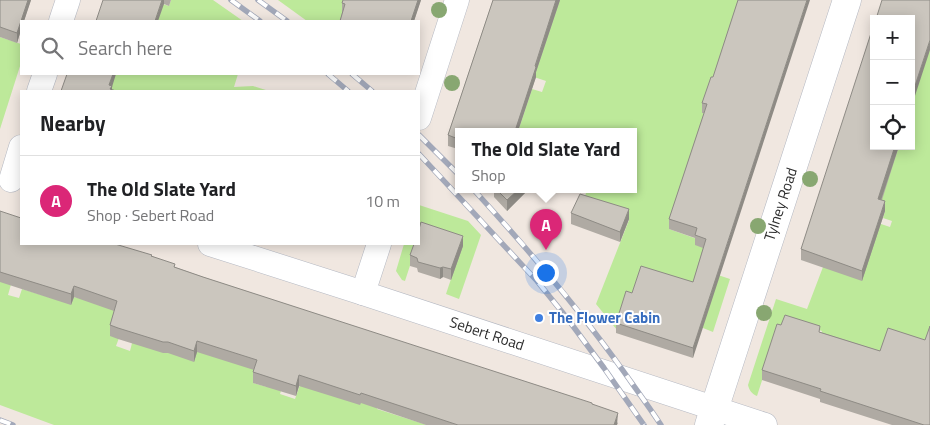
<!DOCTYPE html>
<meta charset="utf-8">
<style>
body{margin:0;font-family:"Titillium Web",sans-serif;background:#f2f2f2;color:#202124}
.controls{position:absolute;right:15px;top:15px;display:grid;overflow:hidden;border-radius:0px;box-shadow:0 2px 12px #0003}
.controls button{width:45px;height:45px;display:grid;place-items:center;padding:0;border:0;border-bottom:1px solid #e0e0e0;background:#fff;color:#202124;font:25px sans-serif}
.you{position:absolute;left:545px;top:272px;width:18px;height:18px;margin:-12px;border:4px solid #fff;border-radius:50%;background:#1a73e8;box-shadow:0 0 0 8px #1a73e833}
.badge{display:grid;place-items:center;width:32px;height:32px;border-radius:50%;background:#db2777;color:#fff;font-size:16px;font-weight:700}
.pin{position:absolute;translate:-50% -41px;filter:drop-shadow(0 1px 2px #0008)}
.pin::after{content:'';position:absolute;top:26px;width:18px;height:15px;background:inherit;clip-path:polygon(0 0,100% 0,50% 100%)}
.popup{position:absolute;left:455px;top:128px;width:182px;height:65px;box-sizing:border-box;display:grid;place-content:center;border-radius:0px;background:#fff;filter:drop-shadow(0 1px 4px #0005);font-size:16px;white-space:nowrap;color:#757577}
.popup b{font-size:19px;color:#202124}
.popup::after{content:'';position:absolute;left:50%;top:100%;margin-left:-10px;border:10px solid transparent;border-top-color:#fff}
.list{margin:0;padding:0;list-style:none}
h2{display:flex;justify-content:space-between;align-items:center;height:65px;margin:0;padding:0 20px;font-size:21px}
h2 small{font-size:16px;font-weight:400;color:#757577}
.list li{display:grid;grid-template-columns:32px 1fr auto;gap:15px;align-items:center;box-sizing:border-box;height:90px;padding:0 20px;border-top:1px solid #e0e0e0}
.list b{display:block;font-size:19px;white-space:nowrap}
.list p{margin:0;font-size:16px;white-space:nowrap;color:#757577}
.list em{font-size:16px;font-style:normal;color:#757577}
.icon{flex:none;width:28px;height:28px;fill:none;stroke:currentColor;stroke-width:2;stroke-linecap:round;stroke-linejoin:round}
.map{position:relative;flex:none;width:930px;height:425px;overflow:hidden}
.search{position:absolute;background:#fff;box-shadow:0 2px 12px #0003;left:20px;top:20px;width:400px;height:55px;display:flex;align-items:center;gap:12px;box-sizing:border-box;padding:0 18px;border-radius:0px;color:#757577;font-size:19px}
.panel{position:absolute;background:#fff;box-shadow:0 2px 12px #0003;left:20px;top:90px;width:400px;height:155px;border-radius:0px}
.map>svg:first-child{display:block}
</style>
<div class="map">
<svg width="930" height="425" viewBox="0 0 930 425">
<rect width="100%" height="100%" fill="#f0e7e0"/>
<path fill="#bde99a" d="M150,0L169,6L171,0H213L243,21H146Z
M278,0H347L367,21H307Z
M554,0H741L734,124L669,229L697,239L706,249L700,269L730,279L713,332L703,328L617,330L596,304L629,220L582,205L587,190L582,189H634V131H518L532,89L542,92L546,81L510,69L538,65L559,2Z
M0,37L21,44V63L0,129Z
M930,37V372L873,383L819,342L822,331L809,327L777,334L757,396C752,394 749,390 748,385L776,299L807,309L823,267L875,222L890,227L892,221L883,218L885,211L855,201L894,161L899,146H911V107Z
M70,74H238L234,87L253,86L269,91H92Z
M419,205L468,221L481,235L459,299L446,294L462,246L419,239Z
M404,244H417L405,281L402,280L396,271Z
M18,260L8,295L19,298L22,289L71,304L74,297L119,308V338L116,346L130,351L132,343L207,321L260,340L253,383L267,387L294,351L280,394L295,399L301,382L370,376L377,409L427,425H54L0,405V277Z"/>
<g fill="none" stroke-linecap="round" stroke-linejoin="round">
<g stroke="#b4b8c2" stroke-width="25">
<g id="street">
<path d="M61,21L68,0"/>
<path d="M39,91L45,74"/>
<path d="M419,118L457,0"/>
<path d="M11,180L21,147"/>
<path id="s1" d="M210,244L363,293L765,425"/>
<path d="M363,293L379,244"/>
</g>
</g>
<g stroke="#b4b8c2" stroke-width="29">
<g id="secondary">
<path id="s2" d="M709,425L847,0"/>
</g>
</g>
<use href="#street" stroke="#fff" stroke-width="24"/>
<use href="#secondary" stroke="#fff" stroke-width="28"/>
<g stroke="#a2a8b9" stroke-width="5.5">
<path id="rail" d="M231,0L260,21
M258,0L287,21
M328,74L348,91
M352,74L372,91
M419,135L458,174
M419,154L537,281L567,318L604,368L644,425
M473,189C527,248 577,306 624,372C636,389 649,407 661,425
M0,420L13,425"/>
</g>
<use href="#rail" stroke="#fff" stroke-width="4" stroke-dasharray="11" stroke-linecap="butt"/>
</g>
<g fill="#88a771">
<circle cx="439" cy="10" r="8"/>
<circle cx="452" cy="83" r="8"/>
<circle cx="810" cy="179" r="8"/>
<circle cx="758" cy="226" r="8"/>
<circle cx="764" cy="313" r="8"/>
</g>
<path fill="#afaaa3" d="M0,0H31L24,21H21V30L17,43L0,37Z
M103,0H171L169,6L164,4Z
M343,0H421L414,21H340L342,13V3Z
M493,0H560L536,72V77L518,131H458V149L448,146V135Z
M738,0L693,358L616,333V323L632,293L693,282L703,248L695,245V238L669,229V219L704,113H702V103L713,77Z
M874,146H899L882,200L885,211L862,281L801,260V249Z
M494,189H529L507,211L494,197Z
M0,211L21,244L152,256L175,267L203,277L592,404L618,423L617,425H426L361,403L360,405L299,386L296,396L253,383V372L254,370L197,352L194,362L168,353H163L118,339L110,336V325L114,311L74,297L71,305L0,282Z
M571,213L629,219L620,242L571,224Z
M463,246L451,280L443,277L440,279L418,272L417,268L410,266V255Z
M781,325L820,332L880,351L925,340L930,425H892L820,402V399L762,380V370Z"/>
<path fill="#8e8b85" d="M28,0H31L24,21H21V30L17,43V33Z
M162,0H164V4L158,21H155Z
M418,0H421L414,21H411Z
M556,0H560L536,72V77L518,131H515Z
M807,0H810L693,358V348Z
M930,40V50L911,108V98Z
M113,74H116L112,87V91H109V85Z
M895,146H899L878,209V199Z
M519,189H529L507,211V200Z
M885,201V211L862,281V271Z
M629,209V219L620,242V232Z
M463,236V246L451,280V269Z
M443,267V277L440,279V268Z
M74,286V297L71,305V294Z
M197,341V352L194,362V351Z
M299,375V386L296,396V386Z
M618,413L617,425H614Z"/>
<path fill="#cbc6be" stroke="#8e8b85" d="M0,0H28L17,33L0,27Z
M103,0H162L155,21H96Z
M343,0H418L411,21H340L345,4L342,3Z
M493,0H556L535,66L536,67L515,131H458V139L448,135Z
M738,0H807L693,348L616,323L626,291L632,293L641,266L693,282L706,239L695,235L697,228L669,219L707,104L702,103L711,77H713Z
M882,0H930V40L911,98V19H876Z
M874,24V146H895L878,199L885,201L862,271L801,249Z
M67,74H113L109,85L112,86L110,89L116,91H61Z
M496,189H519L507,200Z
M580,194L629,209L620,232L571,213Z
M0,211L21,218V244H115L152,255L151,256L175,264L174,267L203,277L592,403V404L618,413L614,425H458L361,393L360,395L299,375L296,386L253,372L257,360L197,341L194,351L168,342H163L118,328L110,325L117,301L74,286L71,294L0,272Z
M421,222L463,236L451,269L443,267L440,268L418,262L417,258L410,255L414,244H419V229Z
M785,315L820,326L819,332L880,351L888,328L925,340L930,326V425H924L820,391L821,389L762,370L777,324L781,325Z"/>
<circle fill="#3f7fe0" stroke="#fff" stroke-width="2" cx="539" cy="318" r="5"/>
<g text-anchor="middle" stroke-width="4" stroke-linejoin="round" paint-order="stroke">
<g font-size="15" fill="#2e2e2e" stroke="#fff">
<text dy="5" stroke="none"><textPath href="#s2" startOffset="232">Tylney Road</textPath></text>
<text dy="5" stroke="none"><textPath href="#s1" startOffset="291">Sebert Road</textPath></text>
</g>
<g font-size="15" font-weight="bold" fill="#366cbe" stroke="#fff" text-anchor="start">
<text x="549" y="323">The Flower Cabin</text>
</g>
</g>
</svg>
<div class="controls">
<button>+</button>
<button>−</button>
<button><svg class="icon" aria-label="locate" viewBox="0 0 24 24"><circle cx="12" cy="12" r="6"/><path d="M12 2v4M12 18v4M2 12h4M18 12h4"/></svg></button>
</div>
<div class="you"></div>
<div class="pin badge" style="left:546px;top:250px">A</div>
<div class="popup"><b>The Old Slate Yard</b>Shop</div>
<div class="search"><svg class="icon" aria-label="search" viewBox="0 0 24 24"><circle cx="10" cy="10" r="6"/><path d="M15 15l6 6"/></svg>Search here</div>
<section class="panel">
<h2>Nearby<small></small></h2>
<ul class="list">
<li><span class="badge">A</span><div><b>The Old Slate Yard</b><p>Shop · Sebert Road</p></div><em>10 m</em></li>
</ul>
</section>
</div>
